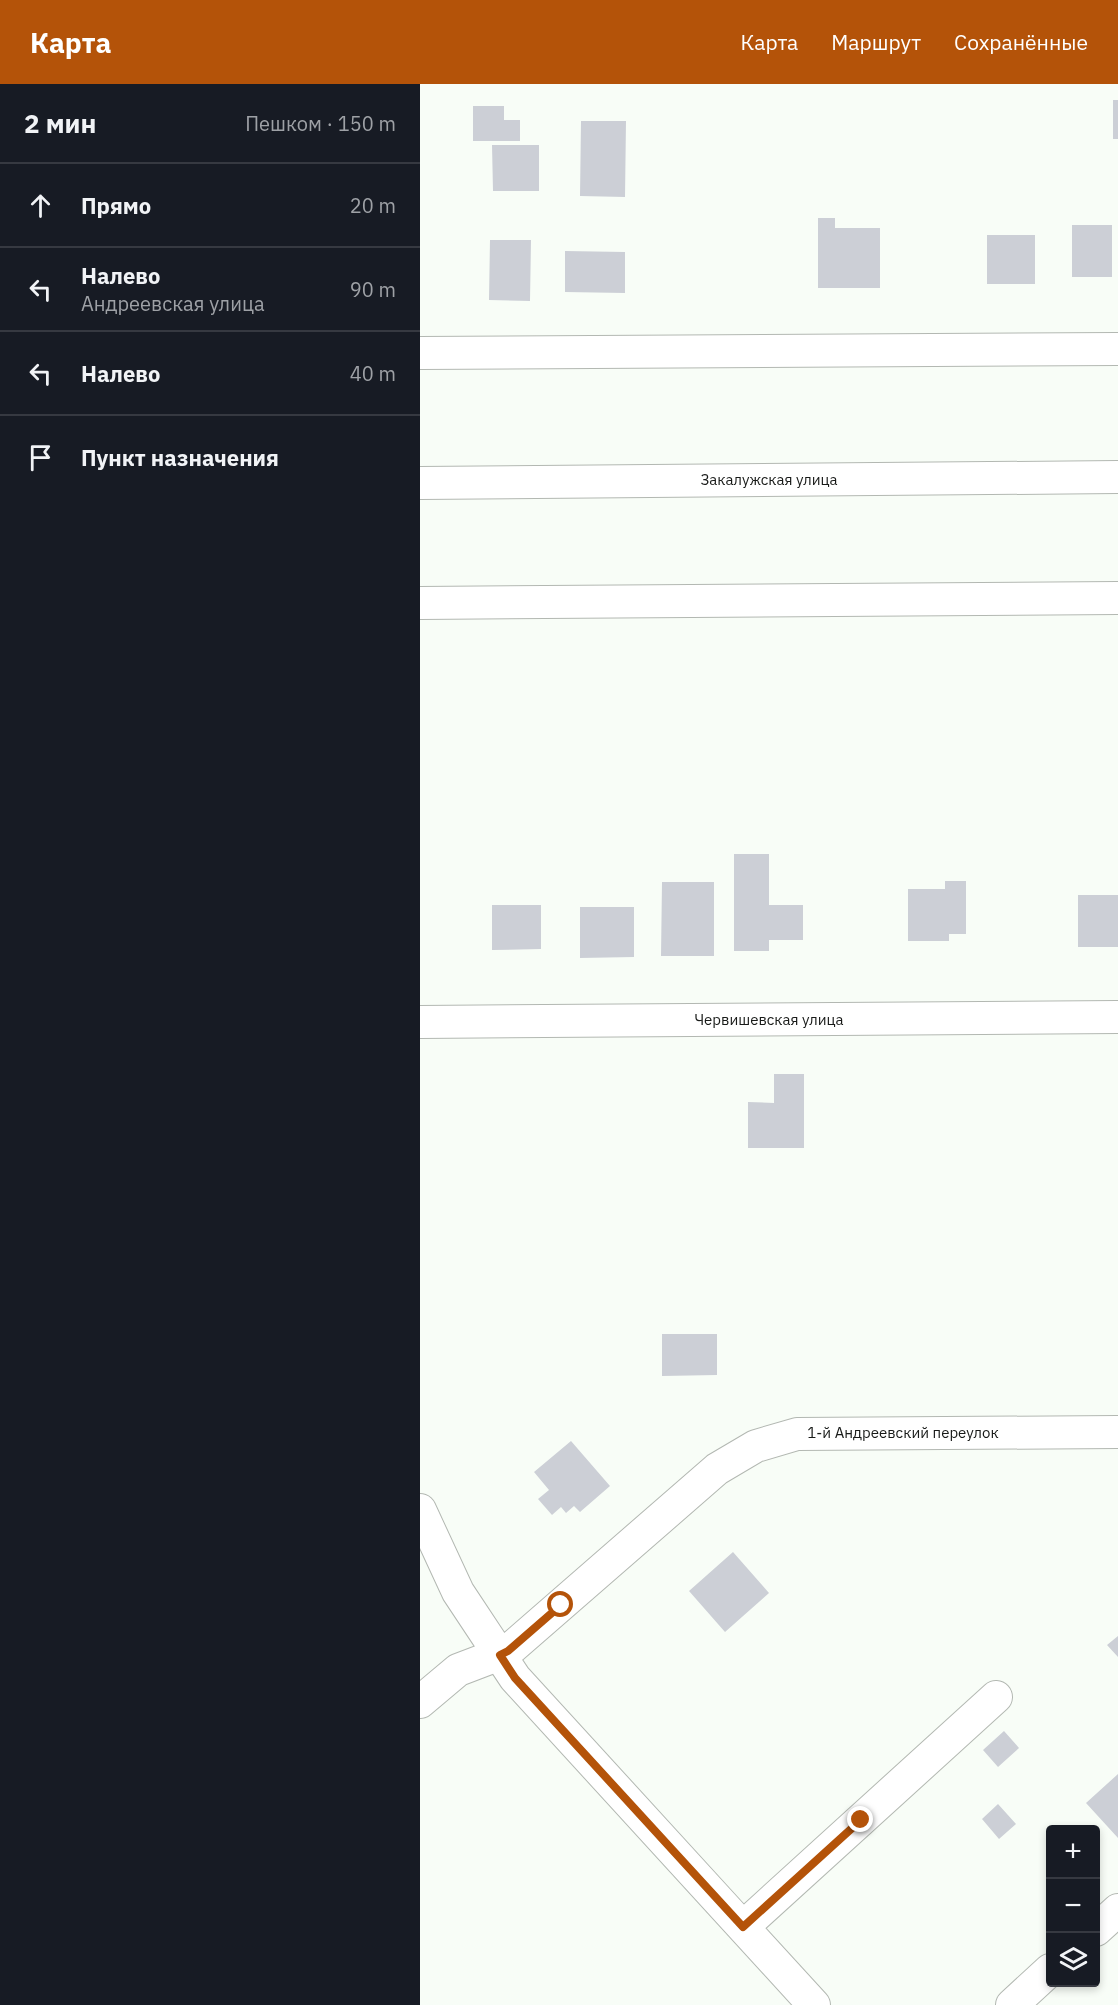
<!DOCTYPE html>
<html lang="ru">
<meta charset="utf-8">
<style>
body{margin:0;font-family:"IBM Plex Sans",sans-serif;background:#20242c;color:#f1f3f6}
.controls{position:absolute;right:18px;bottom:18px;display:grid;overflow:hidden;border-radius:6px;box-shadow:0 3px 9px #0003}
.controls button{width:54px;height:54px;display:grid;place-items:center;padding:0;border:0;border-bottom:2px solid #363941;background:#171b24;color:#f1f3f6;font:30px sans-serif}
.stop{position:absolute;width:18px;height:18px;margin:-14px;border:4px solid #b45309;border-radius:50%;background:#fff}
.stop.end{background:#b45309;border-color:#fff;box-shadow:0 2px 6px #0008}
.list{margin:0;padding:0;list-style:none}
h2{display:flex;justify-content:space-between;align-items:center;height:78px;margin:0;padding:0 24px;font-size:26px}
h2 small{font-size:20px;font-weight:400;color:#9ea1a6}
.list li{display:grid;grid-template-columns:39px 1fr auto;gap:18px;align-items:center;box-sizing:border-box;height:84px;padding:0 24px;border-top:2px solid #363941}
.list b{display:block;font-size:22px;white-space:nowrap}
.list p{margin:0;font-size:20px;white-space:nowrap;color:#9ea1a6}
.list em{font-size:20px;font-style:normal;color:#9ea1a6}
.icon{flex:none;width:33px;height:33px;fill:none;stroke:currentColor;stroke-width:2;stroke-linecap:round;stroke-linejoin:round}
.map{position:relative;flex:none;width:698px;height:1921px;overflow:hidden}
header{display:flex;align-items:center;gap:36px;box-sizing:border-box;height:84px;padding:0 30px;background:#b45309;color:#fff}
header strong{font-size:28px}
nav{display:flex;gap:33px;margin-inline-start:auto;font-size:21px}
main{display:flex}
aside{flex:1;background:#171b24}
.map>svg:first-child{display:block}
</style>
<header>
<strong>Карта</strong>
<nav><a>Карта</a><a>Маршрут</a><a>Сохранённые</a></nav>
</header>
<main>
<aside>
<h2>2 мин<small>Пешком · 150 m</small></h2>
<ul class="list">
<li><svg class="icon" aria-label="ahead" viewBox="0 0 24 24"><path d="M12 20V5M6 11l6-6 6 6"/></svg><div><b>Прямо</b></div><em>20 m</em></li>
<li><svg class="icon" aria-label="left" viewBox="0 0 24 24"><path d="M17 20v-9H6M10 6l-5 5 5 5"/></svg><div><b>Налево</b><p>Андреевская улица</p></div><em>90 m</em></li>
<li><svg class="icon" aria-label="left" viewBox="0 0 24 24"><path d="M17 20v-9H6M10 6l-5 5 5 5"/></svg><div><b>Налево</b></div><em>40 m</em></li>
<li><svg class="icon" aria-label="arrive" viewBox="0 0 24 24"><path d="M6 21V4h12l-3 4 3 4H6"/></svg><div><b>Пункт назначения</b></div></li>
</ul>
</aside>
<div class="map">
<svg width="698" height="1921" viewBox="0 0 698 1921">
<rect width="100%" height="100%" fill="#f8fdf7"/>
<path fill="#cccfd6" d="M693,16H698V55H693Z
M53,22H84V36H100V57H53Z
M161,37H206L205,113L160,112Z
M72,61H119V107H73Z
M398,134H415V144H460V204H398Z
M652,141H692V193H652Z
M567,151H615V200H567Z
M70,156H111L110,217L69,216Z
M145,167L205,168V209L145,208Z
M314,770H349V821H383V856H349V867H314Z
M525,797H546V850H529V857H488V805H525Z
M242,798H294V872H241Z
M658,811H698V863H658Z
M72,821H121V865L72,866Z
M160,823H214V873L160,874Z
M354,990H384V1064H328V1018L354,1019Z
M242,1250H297V1291L242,1292Z
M151,1357L190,1402L160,1428L154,1422L146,1429L141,1423L132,1431L118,1415L129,1406L114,1388Z
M313,1468L349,1509L305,1548L269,1507Z
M698,1552V1573L687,1561Z
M584,1647L599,1664L578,1683L563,1666Z
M698,1690V1754L666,1719Z
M578,1720L596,1740L579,1755L562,1735Z"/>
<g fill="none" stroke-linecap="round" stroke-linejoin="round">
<g stroke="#b3b8b2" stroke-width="34">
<path id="street" d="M0,269L698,265
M0,399L698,393
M0,519L698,514
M0,938L698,933
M0,1426L38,1508L95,1594L394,1921
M0,1618L38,1586L88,1567L297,1385L336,1362L377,1350L698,1348
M323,1843L576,1613
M676,1846L698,1826
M592,1921L630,1886"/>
</g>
<use href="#street" stroke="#fff" stroke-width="32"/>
</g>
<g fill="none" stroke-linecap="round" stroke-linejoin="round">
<path stroke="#b45309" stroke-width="8" d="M141,1521L88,1567L80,1571L95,1594L323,1843L441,1736"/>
</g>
<g text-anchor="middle" stroke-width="4.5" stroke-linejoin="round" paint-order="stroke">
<g font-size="15" fill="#181a18" stroke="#fff">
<text x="349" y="401">Закалужская улица</text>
<text x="349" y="941">Червишевская улица</text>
<text x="483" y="1354">1-й Андреевский переулок</text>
</g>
</g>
</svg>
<div class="controls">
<button>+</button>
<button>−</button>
<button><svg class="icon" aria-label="layers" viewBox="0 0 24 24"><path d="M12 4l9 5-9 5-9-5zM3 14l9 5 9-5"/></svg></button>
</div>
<div class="stop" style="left:141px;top:1521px"></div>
<div class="stop end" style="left:441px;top:1736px"></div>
</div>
</main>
